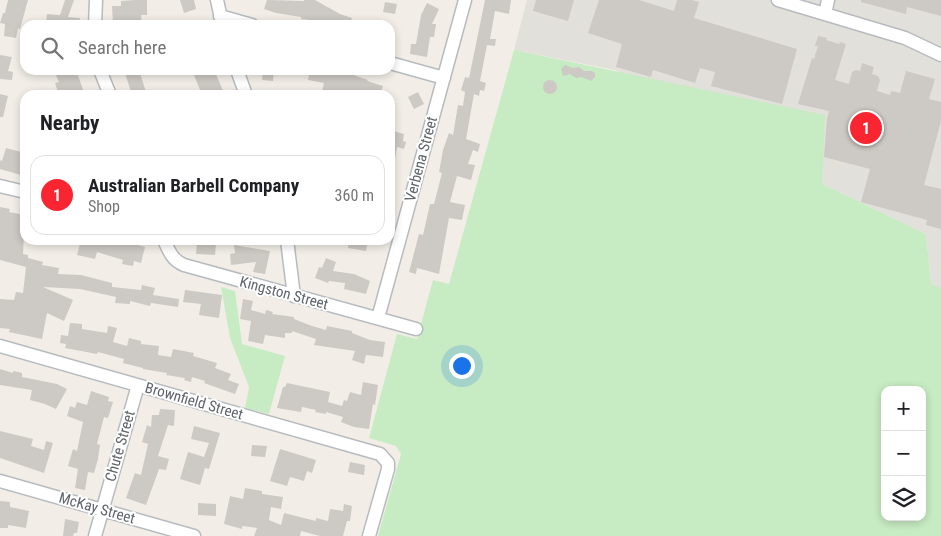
<!DOCTYPE html>
<meta charset="utf-8">
<style>
body{margin:0;font-family:"Roboto Condensed",sans-serif;background:#f2f2f2;color:#202124}
.controls{position:absolute;right:15px;bottom:15px;display:grid;overflow:hidden;border-radius:10px;box-shadow:0 2px 8px #0003}
.controls button{width:45px;height:45px;display:grid;place-items:center;padding:0;border:0;border-bottom:1px solid #e0e0e0;background:#fff;color:#202124;font:25px sans-serif}
.you{position:absolute;left:461px;top:365px;width:18px;height:18px;margin:-12px;border:4px solid #fff;border-radius:50%;background:#1a73e8;box-shadow:0 0 0 8px #1a73e833}
.badge{display:grid;place-items:center;width:32px;height:32px;border-radius:50%;background:#f92631;color:#fff;font-size:16px;font-weight:700}
.pin{position:absolute;translate:-50% -50%;border:2px solid #fff;box-shadow:0 1px 5px #0006}
.list{margin:0;padding:0;list-style:none}
h2{display:flex;justify-content:space-between;align-items:center;height:65px;margin:0;padding:0 20px;font-size:21px}
h2 small{font-size:16px;font-weight:400;color:#757577}
.list li{display:grid;grid-template-columns:32px 1fr auto;gap:15px;align-items:center;box-sizing:border-box;height:80px;margin:0 10px 10px;padding:0 10px;border:1px solid #e0e0e0;border-radius:15px}
.list b{display:block;font-size:19px;white-space:nowrap}
.list p{margin:0;font-size:16px;white-space:nowrap;color:#757577}
.list em{font-size:16px;font-style:normal;color:#757577}
.icon{flex:none;width:28px;height:28px;fill:none;stroke:currentColor;stroke-width:2;stroke-linecap:round;stroke-linejoin:round}
.map{position:relative;flex:none;width:941px;height:536px;overflow:hidden}
.search{position:absolute;background:#fff;box-shadow:0 2px 8px #0003;left:20px;top:20px;width:375px;height:55px;display:flex;align-items:center;gap:12px;box-sizing:border-box;padding:0 18px;border-radius:15px;color:#757577;font-size:19px}
.panel{position:absolute;background:#fff;box-shadow:0 2px 8px #0003;left:20px;top:90px;width:375px;height:155px;border-radius:15px}
.map>svg:first-child{display:block}
</style>
<div class="map">
<svg width="941" height="536" viewBox="0 0 941 536">
<rect width="100%" height="100%" fill="#f2eee7"/>
<path fill="#e2e0db" d="M527,0H941V288L931,284L926,234L822,184L615,70L514,50Z"/>
<path fill="#c7ebc2" fill-rule="evenodd" d="M514,50L825,115L822,184L926,234L931,284L941,288V536H378L401,454L396,446L369,438L397,334L417,339L433,280L449,284ZM885,390H922V517H885Z
M221,287L235,291L242,344L285,356L269,414L245,408L249,387L230,338Z"/>
<path fill="#cdc9c4" d="M8,0H28L20,29L18,28L16,38L4,36L5,24L0,23L3,13H5Z
M65,0H74L68,17L80,18L79,25H46L47,14L60,15Z
M135,0H147V15H141L142,25H113L112,6H121V1Z
M180,0H194L196,9L184,13Z
M267,0L304,1V0H315L340,14L352,18L349,25H324L317,21L301,19V17L276,13L264,9Z
M485,0H511L509,14L495,11L490,39H496L495,46L487,45L480,81L486,83L484,91L480,90L479,96L474,94L466,139L480,144L478,152L473,150L468,164L475,165L471,180L457,176L450,202L465,205L462,220L449,218L439,274L417,268L416,274L409,272L419,234L423,235L430,204H434L442,173L439,172L443,150L449,133L453,135L458,105L463,106L465,92L461,90L465,77L469,78Z
M536,0H574L568,21L533,11Z
M599,0H639L674,11L677,0H692L699,2L694,18L797,49L782,104L711,86L715,72L700,68L695,83L653,70L651,77L616,67L622,44L588,33Z
M861,0H941V16L907,7L906,14L861,2Z
M385,2L397,4L395,14L383,12Z
M427,3L439,9L432,24H436L434,37H430L427,57L410,54L411,44H416L421,15Z
M818,36L827,38L826,40L839,44L840,42L846,44L835,80L849,84L852,72L856,70L860,71L862,63L874,67L872,74L878,76L880,80L877,91L890,95L891,91L900,93L906,71L935,79L929,99L941,102V121L924,185L941,189V229L926,225L927,220L861,202L870,169L824,157L827,119L829,111L798,104L812,58L814,59L818,46H815Z
M0,55L12,57L8,71L13,72L12,80L0,79Z
M565,65L573,68L579,67L584,71H592L595,73V77L591,81L582,77L576,78L570,74L563,76L561,69Z
M65,70H76L85,95H59L55,83L59,82L55,73Z
M134,70H139L147,95H132L125,73Z
M192,70H214L225,95H202Z
M263,70H274L273,81L262,80Z
M310,70H330L347,75L348,73L368,80L367,81L383,86L380,95L364,92L363,95H356L341,90L339,95L332,93V95H321L324,83L308,80Z
M543 87a7 7 0 1 1 14 0a7 7 0 1 1-14 0Z
M418,92L424,104L414,109L408,97Z
M0,94L8,96L3,117H0Z
M390,130L404,134L403,141L406,142L404,149L397,147L394,165H390Z
M6,148L25,153L21,175L0,169V160L2,161Z
M0,207L10,209L9,212L25,215L23,254L28,255V258L43,262L42,265L59,268L58,274L81,275L112,283V287L141,290L142,285L155,288L153,295L179,299L178,307L151,303L150,306L130,301V304L115,303L116,297L80,289L43,287L73,300L64,321L47,313L42,339L9,332L10,329L0,328V299L14,300L16,292L23,293L26,267L0,260Z
M81,240H117L127,243L128,240L135,242L134,244L145,247L141,263L134,261L133,266L122,264L123,260L97,252L95,259L77,255Z
M349,240H368L366,251L348,248Z
M197,242L216,244L215,255L196,254Z
M234,245L270,251L265,274L253,272L256,262L231,265L230,254L235,253Z
M326,258L336,262L333,271L354,274L370,281L366,294L344,289L345,283L329,281L328,283L315,278L319,267L322,268Z
M185,290L222,295L219,318L199,315L201,304L183,302Z
M243,299L253,301L251,310L265,314L266,310L273,312L272,314L294,317V319L312,326L326,330L327,326L352,331V333L370,340L385,342L383,357L366,355L364,364L352,360L355,351L314,345L316,339L292,331V333H285V338L265,335L263,344L248,341L251,321L240,319Z
M70,323L82,324V329L107,333L108,326L117,328L113,342L127,346L129,338L141,341V344L159,346L158,355L171,357L173,349L194,353L193,356L217,363L215,368L231,374L228,380L239,384L235,394L204,383L205,381L192,377L191,382L184,380L185,378L166,375L167,373L143,369V368L123,363L124,359L98,352L97,354L65,348L66,344L60,343L61,335L68,336Z
M0,369L13,373V371L22,373V377L57,384L67,389L56,409L45,404L30,400L32,390L0,385Z
M363,382L378,385L375,405L373,404L369,429L354,427L341,422L343,417L326,412V414L315,412L316,410L302,407L301,412L277,408L283,387H285L287,383L330,392L328,402L342,406L344,400L347,401L350,392L361,395Z
M91,391L109,397L108,401L113,402L108,418L104,417L97,444L100,445L98,459L94,473L88,472L85,490L75,488L78,469L68,466L73,449L77,451L83,422L67,416L70,406L75,408L77,402L87,405Z
M160,409L175,410L174,426L168,425L158,456L169,459L166,470L159,469L146,505L126,498L135,473L141,475L148,444L142,442L147,425L151,427L152,415H159Z
M194,426L220,433L209,469L205,468L200,485L180,479L188,452L204,457L209,443L191,439Z
M0,431L33,439L31,446L44,450L46,441L53,443L44,473L0,458Z
M252,445L267,446L265,457L251,456Z
M280,449L316,460L312,473L307,471L304,481L290,477L287,486L270,481Z
M350,462L365,465L364,475L348,472Z
M245,488L262,491V494L283,497L281,509L271,507L269,520L281,525L284,513L316,521V518L328,521L330,509L343,511L344,504L352,506L350,521H347L343,536H320L301,531L300,536H254L257,528L242,526V529L224,524L230,496L243,499Z
M0,501L10,502V507L29,511L26,528L8,525V528H0Z
M198,503L216,504V516L198,515Z
M65,519L79,522L77,533H74L73,536H63Z"/>
<g fill="none" stroke-linecap="round" stroke-linejoin="round">
<g stroke="#b7bbbf" stroke-width="15">
<path id="minor" d="M217,0L222,23
M778,0L905,38L941,55
M825,14L828,0
M220,16L252,25
M95,25L96,0
M390,63L444,78
M100,70L110,95
M237,70L246,95
M0,186L25,192
M164,240C169,251 172,260 184,265L416,329
M287,240L294,296
M378,318L465,0
M0,346L380,454L388,463V469L369,536
M0,481L194,536
M95,536L138,385"/>
</g>
<use href="#minor" stroke="#fff" stroke-width="12"/>
</g>
<g text-anchor="middle" stroke-width="4" stroke-linejoin="round" paint-order="stroke">
<g font-size="15" fill="#5e6469" stroke="#fff">
<text transform="translate(421 159) rotate(-75)" y="5">Verbena Street</text>
<text transform="translate(284 293) rotate(15)" y="5">Kingston Street</text>
<text transform="translate(194 401) rotate(16)" y="5">Brownfield Street</text>
<text transform="translate(120 446) rotate(-74)" y="5">Chute Street</text>
<text transform="translate(97 508) rotate(16)" y="5">McKay Street</text>
</g>
</g>
</svg>
<div class="controls">
<button>+</button>
<button>−</button>
<button><svg class="icon" aria-label="layers" viewBox="0 0 24 24"><path d="M12 4l9 5-9 5-9-5zM3 14l9 5 9-5"/></svg></button>
</div>
<div class="you"></div>
<div class="pin badge" style="left:866px;top:128px">1</div>
<div class="search"><svg class="icon" aria-label="search" viewBox="0 0 24 24"><circle cx="10" cy="10" r="6"/><path d="M15 15l6 6"/></svg>Search here</div>
<section class="panel">
<h2>Nearby<small></small></h2>
<ul class="list">
<li><span class="badge">1</span><div><b>Australian Barbell Company</b><p>Shop</p></div><em>360 m</em></li>
</ul>
</section>
</div>
